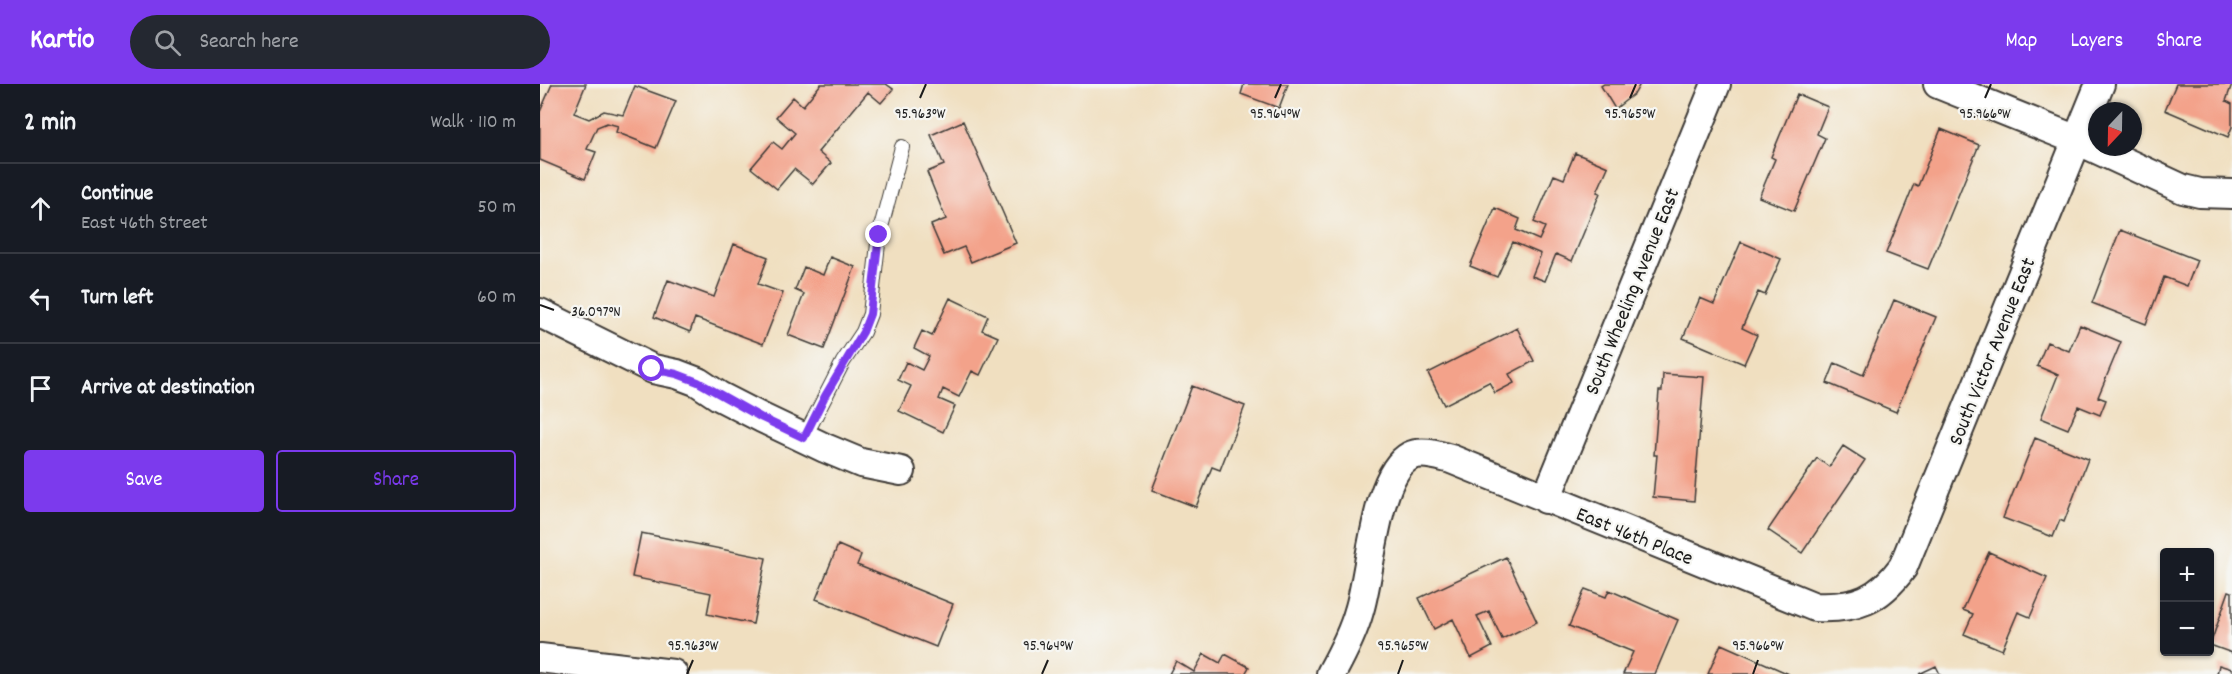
<!DOCTYPE html>
<meta charset="utf-8">
<style>
body{margin:0;font-family:Dekko,sans-serif;background:#242831;color:#f1f3f6}
.controls{position:absolute;right:18px;bottom:18px;display:grid;overflow:hidden;border-radius:6px;box-shadow:0 2px 4px #0004}
.controls button{width:54px;height:54px;display:grid;place-items:center;padding:0;border:0;border-bottom:2px solid #363941;background:#171b24;color:#f1f3f6;font:30px sans-serif}
.compass{position:absolute;left:1548px;top:18px;width:54px;height:54px;border-radius:50%;background:#171b24;box-shadow:0 2px 4px #0004;rotate:202deg}
.stop{position:absolute;width:18px;height:18px;margin:-14px;border:4px solid #7c3aed;border-radius:50%;background:#fff}
.stop.end{background:#7c3aed;border-color:#fff;box-shadow:0 2px 6px #0008}
.list{margin:0;padding:0;list-style:none}
h2{display:flex;justify-content:space-between;align-items:center;height:78px;margin:0;padding:0 24px;font-size:26px}
h2 small{font-size:20px;font-weight:400;color:#9ea1a6}
.list li{display:grid;grid-template-columns:39px 1fr auto;gap:18px;align-items:center;box-sizing:border-box;height:90px;padding:0 24px;border-top:2px solid #363941}
.list b{display:block;font-size:22px;white-space:nowrap}
.list p{margin:0;font-size:20px;white-space:nowrap;color:#9ea1a6}
.list em{font-size:20px;font-style:normal;color:#9ea1a6}
.actions{display:flex;gap:12px;padding:18px 24px}
.actions a{flex:1;padding:14px 0;border:2px solid #7c3aed;border-radius:6px;text-align:center;font-size:21px;color:#7c3aed}
.actions .main{background:#7c3aed;color:#fff}
.icon{flex:none;width:33px;height:33px;fill:none;stroke:currentColor;stroke-width:2;stroke-linecap:round;stroke-linejoin:round}
.map{position:relative;flex:none;width:1692px;height:590px;overflow:hidden}
header{display:flex;align-items:center;gap:36px;box-sizing:border-box;height:84px;padding:0 30px;background:#7c3aed;color:#fff}
header strong{font-size:28px}
nav{display:flex;gap:33px;margin-inline-start:auto;font-size:21px}
.search{width:420px;height:54px;background:#242831;display:flex;align-items:center;gap:15px;box-sizing:border-box;padding:0 21px;border-radius:33px;color:#9ea1a6;font-size:22px}
main{display:flex}
aside{flex:1;background:#171b24}
.map>svg:first-child{display:block}
</style>
<header>
<strong>Kartio</strong>
<div class="search"><svg class="icon" aria-label="search" viewBox="0 0 24 24"><circle cx="10" cy="10" r="6"/><path d="M15 15l6 6"/></svg>Search here</div>
<nav><a>Map</a><a>Layers</a><a>Share</a></nav>
</header>
<main>
<aside>
<h2>2 min<small>Walk · 110 m</small></h2>
<ul class="list">
<li><svg class="icon" aria-label="ahead" viewBox="0 0 24 24"><path d="M12 20V5M6 11l6-6 6 6"/></svg><div><b>Continue</b><p>East 46th Street</p></div><em>50 m</em></li>
<li><svg class="icon" aria-label="left" viewBox="0 0 24 24"><path d="M17 20v-9H6M10 6l-5 5 5 5"/></svg><div><b>Turn left</b></div><em>60 m</em></li>
<li><svg class="icon" aria-label="arrive" viewBox="0 0 24 24"><path d="M6 21V4h12l-3 4 3 4H6"/></svg><div><b>Arrive at destination</b></div></li>
</ul>
<div class="actions"><a class="main">Save</a><a>Share</a></div>
</aside>
<div class="map">
<svg width="1692" height="590" viewBox="0 0 1692 590">
<rect width="100%" height="100%" fill="#f6f6f2"/>
<filter id="ink" filterUnits="userSpaceOnUse"><feTurbulence type="fractalNoise" baseFrequency=".0167" numOctaves="2"/><feDisplacementMap in="SourceGraphic" scale="12" xChannelSelector="R" yChannelSelector="G"/><feConvolveMatrix kernelMatrix="1 2 1 2 8 2 1 2 1" color-interpolation-filters="sRGB"/></filter>
<filter id="wash" filterUnits="userSpaceOnUse"><feTurbulence type="fractalNoise" baseFrequency=".008" numOctaves="4" result="noise"/><feDisplacementMap in="SourceGraphic" scale="24" xChannelSelector="R" yChannelSelector="G"/><feGaussianBlur stdDeviation="1.35" result="paint"/><feColorMatrix in="noise" values="0 0 0 0 0 0 0 0 0 0 0 0 0 0 0 0 0 1.4 0 .05"/><feComposite in="paint" operator="in"/></filter>
<g filter="url(#wash)">
<rect width="100%" height="100%" fill="#f0dfc0"/>
<g id="blocks">
<path fill="#f3a28a" d="M12,0H46L34,29L49,35L64,27L83,31L95,2L136,17L116,64L76,48L78,42L67,39L57,43L47,65L56,68L45,95L0,76V28Z
M281,0H346L353,5L341,19L328,8L278,68L291,79L273,100L254,85L237,105L211,84L233,58L242,65L255,49L236,33L253,13L263,22Z
M704,0H748L739,24L701,10Z
M1064,0H1100L1095,9L1075,25L1061,2Z
M1636,0H1692L1686,17L1692,20V43L1688,53L1625,26Z
M1257,10L1288,23L1277,50L1285,54L1254,127L1219,113L1235,75L1231,73Z
M423,37L476,159L431,178L424,163L404,171L391,141L406,135L387,88L404,81L391,51Z
M1401,45L1439,61L1388,185L1346,169L1374,100L1378,102Z
M1035,69L1068,83L1057,108L1060,109L1032,177L1016,170L1005,197L992,192L1001,170L973,158L957,193L930,182L955,124L980,135L976,146L999,156L1005,143L994,138L1014,91L1024,95Z
M1580,146L1657,176L1647,202L1624,193L1606,240L1552,219Z
M1201,158L1241,175L1225,211L1218,208L1202,244L1217,251L1204,280L1143,254L1160,214L1174,220Z
M194,160L228,173L218,200L243,209L223,260L155,234L150,248L114,233L128,196L174,213Z
M290,173L315,183L284,265L248,251L264,210L255,206L264,183L283,191Z
M410,214L448,232L442,246L458,253L440,291L432,287L419,313L403,305L399,315L415,322L403,348L359,327L371,302L358,296L366,278L382,286L389,272L374,264L382,247L392,252Z
M1354,216L1396,233L1356,328L1287,299L1295,279L1323,291Z
M1540,241L1581,258L1558,313L1566,316L1560,331L1538,322L1528,345L1501,334L1518,291L1497,282L1507,258L1529,267Z
M977,244L994,277L969,290L974,299L955,309L949,298L904,321L888,289Z
M1123,290L1164,293L1154,417L1113,413L1117,371H1114L1119,307H1122Z
M652,302L705,322L680,386L672,383L656,423L612,406Z
M1495,354L1548,375L1524,438L1520,436L1513,453L1463,434Z
M1303,362L1325,376L1262,469L1228,446L1277,374L1289,383Z
M101,449L226,474L213,540L167,530L171,509L92,493Z
M298,461L321,471L317,481L413,520L396,563L276,515Z
M1449,468L1507,494L1490,533L1478,528L1462,566L1424,550L1433,530L1423,526Z
M966,473L997,538L962,555L949,527L937,532L952,563L931,574L913,535L894,545L879,514Z
M1045,505L1066,513L1069,506L1138,536L1115,590H1083L1093,568L1029,542Z
M1689,507L1692,508V569L1670,561Z
M1181,560L1249,590H1168Z
M664,570L680,579L685,570L709,583L705,590H629L636,577L654,588Z
M1679,581L1692,585V590H1677Z
M1396,582L1400,590H1379Z"/>
</g>
</g>
<g filter="url(#ink)">
<use href="#blocks" fill-opacity="0" stroke="#3c3935" stroke-width="1.5"/>
<g fill="none" stroke-linecap="round" stroke-linejoin="round">
<g stroke="#3c3935" stroke-width="16">
<path id="service" d="M264,354L303,278L323,248L330,230L339,151L362,63"/>
</g>
<g stroke="#3c3935" stroke-width="32">
<path id="minor" d="M1398,0L1537,56L1643,105L1660,109L1692,110
M0,229L113,285L137,290L158,298L179,312L222,334L285,364L321,379L361,387
M1006,415L1176,0
M0,574L133,590
M791,590C802,570 813,549 819,527C831,490 835,391 870,372C882,366 899,372 911,375L1275,523C1316,525 1339,516 1363,483L1560,0"/>
</g>
<use href="#service" stroke="#fff" stroke-width="14"/>
<use href="#minor" stroke="#fff" stroke-width="28"/>
</g>
</g>
<g fill="none" stroke-linecap="round" stroke-linejoin="round" filter="url(#ink)">
<path stroke="#7c3aed" stroke-width="8" d="M112,285L137,290L158,298L222,334L264,354L285,312L323,248L330,230L339,151"/>
</g>
<path fill="none" stroke="#1c1c1c" stroke-width="2" d="M380,14L386,0M735,14L741,0M1090,14L1096,0M1445,14L1451,0M0,221L14,226M147,590L153,576M502,590L508,576M858,590L863,576M1213,590L1218,576"/>
<g text-anchor="middle" stroke-width="4.5" stroke-linejoin="round" paint-order="stroke">
<g font-size="21" fill="#1c1c1c" stroke="#f6f6f2">
<text transform="translate(1091 207) rotate(-68)" y="7">South Wheeling Avenue East</text>
<text transform="translate(1451 267) rotate(-68)" y="7">South Victor Avenue East</text>
<text transform="translate(1095 451) rotate(22)" y="7">East 46th Place</text>
</g>
</g>
<g font-size="15" text-anchor="middle" fill="#1c1c1c" stroke="#f6f6f2" stroke-width="4.5" stroke-linejoin="round" paint-order="stroke">
<text x="735" y="34">95.964°W</text>
<text x="380" y="34">95.963°W</text>
<text x="1090" y="34">95.965°W</text>
<text x="1445" y="34">95.966°W</text>
<text x="56" y="232">36.097°N</text>
<text x="153" y="566">95.963°W</text>
<text x="508" y="566">95.964°W</text>
<text x="863" y="566">95.965°W</text>
<text x="1218" y="566">95.966°W</text>
</g>
</svg>
<div class="controls">
<button>+</button>
<button>−</button>
</div>
<svg class="compass" viewBox="-18 -18 36 36"><path d="M0-13l5 13h-10z" fill="#e53935"/><path d="M0 13l5-13h-10z" fill="#9ea1a6"/></svg>
<div class="stop" style="left:112px;top:285px"></div>
<div class="stop end" style="left:339px;top:151px"></div>
</div>
</main>
